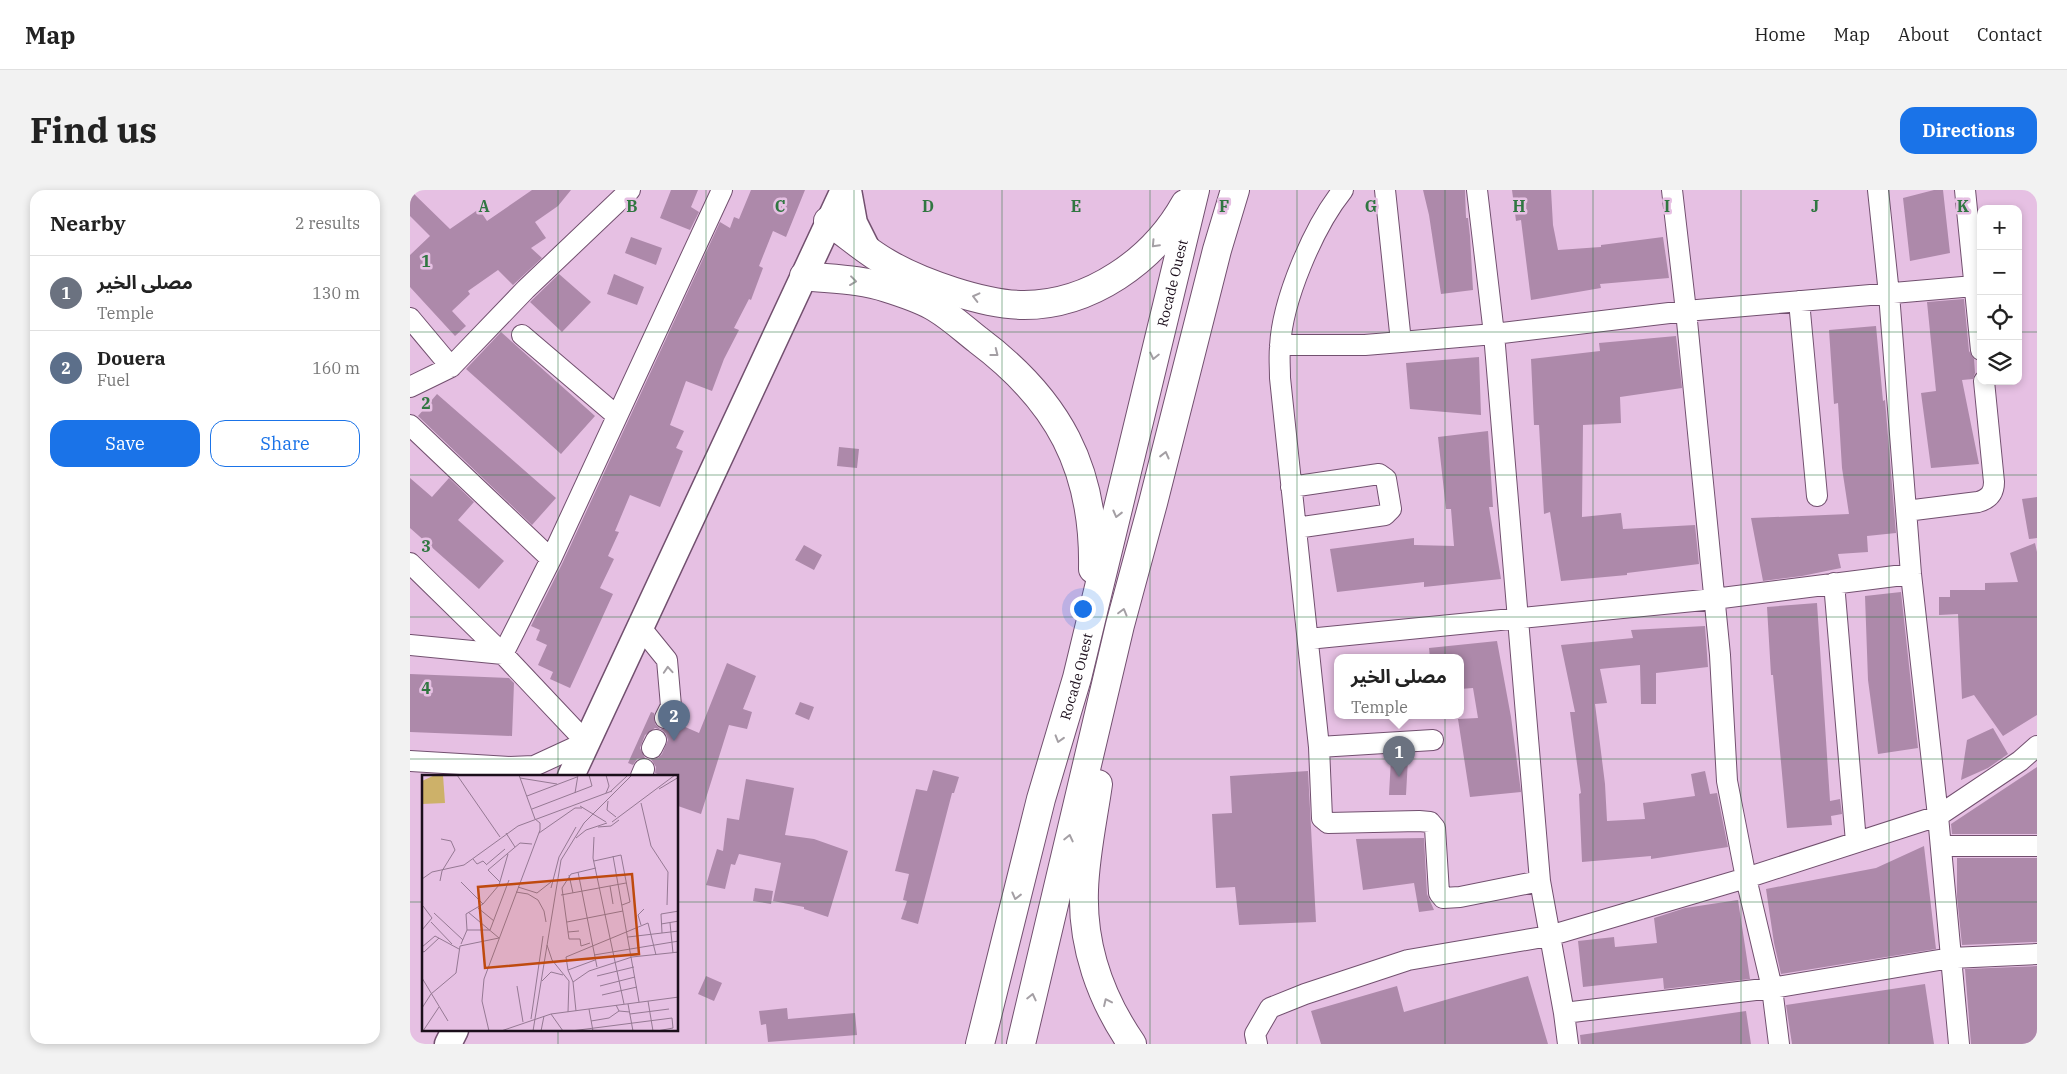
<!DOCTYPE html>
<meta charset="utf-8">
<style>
body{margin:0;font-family:"IBM Plex Serif","Noto Sans Arabic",serif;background:#f2f2f2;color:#222}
.controls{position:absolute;right:15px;top:15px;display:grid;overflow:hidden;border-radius:10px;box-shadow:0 2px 8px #0003}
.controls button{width:45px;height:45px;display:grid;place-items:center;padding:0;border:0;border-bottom:1px solid #e0e0e0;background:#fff;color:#222;font:25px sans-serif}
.you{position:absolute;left:672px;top:418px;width:18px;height:18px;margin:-12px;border:4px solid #fff;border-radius:50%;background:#1a73e8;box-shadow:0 0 0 8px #1a73e833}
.badge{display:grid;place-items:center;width:32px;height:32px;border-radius:50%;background:#1a73e8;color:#fff;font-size:16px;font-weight:700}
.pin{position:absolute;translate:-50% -41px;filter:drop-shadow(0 1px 2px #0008)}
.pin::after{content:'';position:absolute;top:26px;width:18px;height:15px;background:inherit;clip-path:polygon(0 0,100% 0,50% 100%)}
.popup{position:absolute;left:924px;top:464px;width:130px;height:65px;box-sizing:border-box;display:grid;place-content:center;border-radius:10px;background:#fff;filter:drop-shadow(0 1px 4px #0005);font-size:16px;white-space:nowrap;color:#767676}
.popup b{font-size:19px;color:#222}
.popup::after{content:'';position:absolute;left:50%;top:100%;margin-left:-10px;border:10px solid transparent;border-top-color:#fff}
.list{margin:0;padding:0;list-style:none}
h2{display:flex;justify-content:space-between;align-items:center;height:65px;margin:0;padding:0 20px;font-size:21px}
h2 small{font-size:16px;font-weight:400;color:#767676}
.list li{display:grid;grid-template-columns:32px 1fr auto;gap:15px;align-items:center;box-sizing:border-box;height:75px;padding:0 20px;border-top:1px solid #e0e0e0}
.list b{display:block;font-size:19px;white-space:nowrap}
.list p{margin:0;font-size:16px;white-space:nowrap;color:#767676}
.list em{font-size:16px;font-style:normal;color:#767676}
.actions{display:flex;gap:10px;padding:15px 20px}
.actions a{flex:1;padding:11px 0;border:1px solid #1a73e8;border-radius:15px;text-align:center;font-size:18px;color:#1a73e8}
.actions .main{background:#1a73e8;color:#fff}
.icon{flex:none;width:28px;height:28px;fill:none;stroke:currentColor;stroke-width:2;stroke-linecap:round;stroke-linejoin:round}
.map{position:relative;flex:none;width:1627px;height:854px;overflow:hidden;border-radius:15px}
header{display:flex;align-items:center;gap:30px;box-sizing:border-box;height:70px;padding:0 25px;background:#fff;border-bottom:1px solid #e0e0e0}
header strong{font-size:24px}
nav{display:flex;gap:28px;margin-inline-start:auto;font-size:18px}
.intro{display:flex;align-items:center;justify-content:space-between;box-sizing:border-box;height:120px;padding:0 30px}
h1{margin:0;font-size:35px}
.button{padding:12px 22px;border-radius:15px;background:#1a73e8;color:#fff;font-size:18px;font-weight:700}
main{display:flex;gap:30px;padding:0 30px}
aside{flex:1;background:#fff;border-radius:15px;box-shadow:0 2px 8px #0003}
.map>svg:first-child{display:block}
</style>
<header>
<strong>Map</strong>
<nav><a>Home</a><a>Map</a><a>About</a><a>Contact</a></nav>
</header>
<div class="intro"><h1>Find us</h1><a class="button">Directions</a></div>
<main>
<aside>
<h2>Nearby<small>2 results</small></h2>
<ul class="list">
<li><span class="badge" style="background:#6b7280">1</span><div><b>مصلى الخير</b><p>Temple</p></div><em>130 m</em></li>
<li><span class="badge" style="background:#5c6f8a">2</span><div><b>Douera</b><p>Fuel</p></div><em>160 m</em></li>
</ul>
<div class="actions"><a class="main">Save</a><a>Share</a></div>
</aside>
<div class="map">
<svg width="1627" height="854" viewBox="0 0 1627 854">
<rect width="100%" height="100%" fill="#e6c0e3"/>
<path fill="#ad89aa" d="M0,0L40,39L69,19L77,31L122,0H161L148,16L125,32L136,48L121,58L132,68L103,95L88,80L58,101L60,104L42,121L56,136L45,146L0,97V65L20,46L0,26Z
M261,0H288L281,17L289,22L280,40L250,28Z
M341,0H395L376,47L363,41L349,76L353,78L341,110L339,109L324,138L329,140L314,169L302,201L276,191L260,235L274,241L266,258L273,261L250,317L220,305L205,341L209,342L198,366L204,369L190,398L203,404L160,498L140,489L143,482L128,475L137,455L126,450L130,440L121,436L152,374L310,32L320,38L324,27L329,29Z
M1013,0H1055L1056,28H1058L1060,46L1063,100L1031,104L1019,25Z
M1102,0H1141L1143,35L1148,60L1191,57V55L1253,47L1259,88L1190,94L1191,98L1121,110L1111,30L1106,31Z
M1524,0H1533L1540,63L1500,71L1493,8Z
M221,47L252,58L246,75L215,63Z
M149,84L181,112L152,142L120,112Z
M204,84L234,97L227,115L197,104Z
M1554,109L1559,161L1564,169L1565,183L1563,189L1552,190L1569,274L1521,278L1511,203L1526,201L1517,112Z
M1466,136L1473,211L1475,210L1486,343L1457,346L1458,362L1428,364L1431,378L1392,386L1353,391L1341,328L1439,324L1432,278L1428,213L1424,214L1419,140Z
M91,142L185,226L151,264L56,179Z
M1266,146L1272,198L1210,207L1211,233L1173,235L1172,327L1211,323L1213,339L1285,335L1289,374L1217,383V385L1151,391L1140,322L1134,324L1129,235H1124L1121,169L1190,161L1189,153Z
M1069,167L1071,225L1000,219L996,173Z
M27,204L146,308L122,335L8,226Z
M1078,241L1083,317H1079L1091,389L1014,397V392L927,402L920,359L1004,348V355L1044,356L1041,319H1036L1028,247Z
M429,257L449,259L447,278L427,276Z
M0,288L22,307L39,288L64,312L48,330L94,371L69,399L0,338Z
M1627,307V348L1619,349L1612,309Z
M1625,353L1627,362V525L1593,546L1564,505L1552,509L1548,424L1529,425V407H1540V400H1575V393L1608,392L1600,363Z
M394,355L412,365L404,380L385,370Z
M1491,402L1508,558L1468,564L1458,490L1455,406Z
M1407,413L1420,611L1430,609L1432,624L1421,626L1422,635L1377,638L1363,485H1361L1357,417Z
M1295,436L1298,477L1246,483V514H1231L1230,475L1190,479L1197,513L1185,514L1195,594L1197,631L1235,629L1233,613L1285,606L1281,584L1295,581L1300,604L1307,603L1318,657L1241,669V666L1172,672L1169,604L1171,603L1160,522H1165L1151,455L1223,448L1221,440Z
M1087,451L1101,527L1111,602L1060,607L1048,529L1068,528L1063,498L1050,499V468H1020L1019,458Z
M317,473L346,486L333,519L342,522L337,539L319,535L291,624L268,616V586H253L245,583L246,577L241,569L248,568L252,564L258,550L256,544L252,540L245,538L235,545L230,558L235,568L227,569L223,575L218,573L241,522L244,523L245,534L250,539L261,538L266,533L289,543Z
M0,484L99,488L104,493L102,546L0,542Z
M390,512L404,517L399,530L385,524Z
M1583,538L1598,564L1578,578L1551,590L1557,550Z
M981,568L998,569L996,605H979Z
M1627,577V644H1542L1541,634Z
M523,580L549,587L544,603H542L508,734L491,729L497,711L493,710L499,684L485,681L506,599L517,601Z
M898,581L906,732L829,735L825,697L806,698L802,624L822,623L820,586Z
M336,589L384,598L375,645L404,649L438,661L418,727L394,719V717L363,711L371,673L329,664L325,675L321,674L315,699L296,695L307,659L313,661L317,628L329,630Z
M1014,648L1017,704L1024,720L1009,722L1004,693L953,700L946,649Z
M1514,656L1526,759L1371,784L1364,753L1356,699L1466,678Z
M1547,668H1627V752L1552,755L1547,707Z
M345,698L363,701L361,714L343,711Z
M1328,710L1340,789L1254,799L1253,788L1173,797L1168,751L1204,747L1205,757L1247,753L1244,728L1275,718Z
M1627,776V854H1561L1555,779Z
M296,786L312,793L304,811L288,804Z
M1118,786L1138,854H911L901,821L987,796L994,822Z
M1515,794L1524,854H1382L1376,815Z
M377,818L378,829L445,823L447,845L358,852L356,834L351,835L349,821Z
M1336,821L1341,854H1171L1170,845Z"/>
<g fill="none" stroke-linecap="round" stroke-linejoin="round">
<g stroke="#72506f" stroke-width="22">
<path id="minor" d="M933,0C904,36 872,110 870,157C869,167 870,177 870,188L909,557L1023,550
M975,0L991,152
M1067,0L1084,144L1130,691L1154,823L1158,854
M1262,0L1276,121L1310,465L1317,591L1336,688L1362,798L1369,854
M1468,0L1479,104L1501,384L1528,626L1549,854
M1555,0L1571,160
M1389,111L1407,306
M0,128L41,177
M112,145L207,226
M870,155H955L991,152L1084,144L1276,121L1564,96
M0,197L41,177L116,99L220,0
M0,235L141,369
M881,297L969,284L976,289L981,319L975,325L886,338
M1496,321L1568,312C1579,309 1584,303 1584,292L1574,191
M0,373L93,464L176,552L124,576L100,577L0,571
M1424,393L1446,652
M231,438L257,470L261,516L255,528
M898,449L1304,409L1501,384
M0,455L93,464L141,369L312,0
M909,557L912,628L918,633L1009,631L1020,632L1025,638L1029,703L1033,708L1050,707L1130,691
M242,558L246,550
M231,586L234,579
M1531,656H1627
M1154,823L1362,798L1541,768L1627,764
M847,854L845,844L860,818L895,804L998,770L1139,746L1336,688L1528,626L1610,571L1627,556"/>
</g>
<g stroke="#72506f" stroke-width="29">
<path id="major" d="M438,0L444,33L456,57
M161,586L434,0
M38,854L45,840"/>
</g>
<g stroke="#72506f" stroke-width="30">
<g id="highway">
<path d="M418,31C437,44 457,62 477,73C511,93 575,115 614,115C680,115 743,71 775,14"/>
<path d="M394,86C421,89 451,89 477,98C492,103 512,109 526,118C541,127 554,139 568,150C648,210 685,278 683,379"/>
<path d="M688,594C683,629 675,665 674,700C672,756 691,809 722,854"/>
<path id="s1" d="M570,854L631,609L667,488L785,0"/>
<path d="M611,854L710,435L743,313L807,60L825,0"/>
</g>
</g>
<use href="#minor" stroke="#fff" stroke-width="20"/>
<use href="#major" stroke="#fff" stroke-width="26"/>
<use href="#highway" stroke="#fff" stroke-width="28"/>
</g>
<defs><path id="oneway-chevron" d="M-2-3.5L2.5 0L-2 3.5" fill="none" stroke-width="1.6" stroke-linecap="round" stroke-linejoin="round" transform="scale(1.25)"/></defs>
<g stroke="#a49fa4">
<use href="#oneway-chevron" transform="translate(745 54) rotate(133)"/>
<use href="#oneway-chevron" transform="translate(443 91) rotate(7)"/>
<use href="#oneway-chevron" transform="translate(566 107) rotate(-166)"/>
<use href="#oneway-chevron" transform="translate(585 163) rotate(38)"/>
<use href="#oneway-chevron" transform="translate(744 166) rotate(103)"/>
<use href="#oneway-chevron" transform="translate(755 265) rotate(-76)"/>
<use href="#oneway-chevron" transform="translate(707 324) rotate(104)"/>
<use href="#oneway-chevron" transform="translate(713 422) rotate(-75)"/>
<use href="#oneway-chevron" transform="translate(258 480) rotate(-94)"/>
<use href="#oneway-chevron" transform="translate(649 549) rotate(107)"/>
<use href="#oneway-chevron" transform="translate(659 648) rotate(-77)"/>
<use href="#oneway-chevron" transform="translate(606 706) rotate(104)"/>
<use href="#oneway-chevron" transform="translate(622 807) rotate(-77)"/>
<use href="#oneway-chevron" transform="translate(697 812) rotate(-115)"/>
</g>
<path fill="none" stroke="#307641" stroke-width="1" stroke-opacity="0.55" d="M148,0V586M296,0V854M444,0V854M592,0V854M740,0V854M887,0V854M1035,0V854M1183,0V854M1331,0V854M1479,0V854M0,142H1571M1608,142H1627M0,285H1627M0,427H1627M0,569H1627M0,712H14M268,712H1627M148,840V854"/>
<g text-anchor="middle" stroke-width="5" stroke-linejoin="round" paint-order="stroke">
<g font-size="14" fill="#1b0e1b" stroke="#e6c0e3">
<text dy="5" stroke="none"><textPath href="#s1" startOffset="785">Rocade Ouest</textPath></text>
<text dy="5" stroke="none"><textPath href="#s1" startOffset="380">Rocade Ouest</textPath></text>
</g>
</g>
<g transform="translate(12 585)">
<rect width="256" height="256" fill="#e6c0e3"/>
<path d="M13,0H21L23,28L0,29V6Z" fill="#cdb169"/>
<path fill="none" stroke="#957993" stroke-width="1" d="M35,0L78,62M97,0L113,44M98,3L135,9M237,14L257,2M189,16L205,1M153,18L156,0M184,18L187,11L184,0M105,21L155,2M186,26L185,35L194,42M219,28L229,71L246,97L245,130M158,31L184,47M110,34L170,11L167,0M190,47L253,0M176,52L189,51L197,45M84,58L93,72M117,58L153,33H160M172,62L171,83L202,229M154,63L164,55L185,48M191,81L217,227M51,84L55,89L61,86L64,89M172,86L199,80L208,127L200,130M64,90L83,74M156,97L175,192M147,100L151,118M0,104L10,97L42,90L96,51L190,16M18,106L20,96L33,75L29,66L19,64M39,107L61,129M78,107L66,95L98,68L110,69M188,111L191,129M96,112L115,118L129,107M129,113L137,82L154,52M94,117L106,119L116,125L122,136L124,147M139,120L204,108M56,133L72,146M12,138L41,165M9,147L30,169M145,147L201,136M248,148L251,178M239,149L257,146M219,150L216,140L222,134M0,155L10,143L1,131M45,155H68L87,105M157,156L146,157L140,113L149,99L174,93M146,157L147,164H158L159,171L168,168M240,158L239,139L257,136M206,162L257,156M39,169L45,155L44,139L61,129L77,110L86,79M125,170L130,185L147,206L146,237M0,172L13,161L37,174M0,176L2,177L17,163M172,180L257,166M146,195L144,182L226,148L234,180M175,201L212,192M0,203L26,246M120,206L129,197L141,200M151,207L146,195L173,185M95,211L101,247M178,211L213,202M180,220L215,212M226,226L231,256M206,229L211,256M194,230L197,236L208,237M0,233L9,219L34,198L38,171L77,163L46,137M167,234L171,256M154,236L151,207L167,196L210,182L257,177M129,239L141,256M208,239L247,234M109,244L121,161M169,246L187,243L197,236M1,256L17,232M67,256L60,226L62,204L118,55V48L113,44M79,256L129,239L257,222M111,256L139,85L162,48L210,0M119,256L122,241M149,256L250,243L251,253L235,256"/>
<path fill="#bf4a0f" fill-opacity="0.15" stroke="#bf4a0f" stroke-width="2.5" d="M210,99L217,179L63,193L56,112Z"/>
<rect width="256" height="256" fill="none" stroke="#1b0e1b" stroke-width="2.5"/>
</g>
<g font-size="16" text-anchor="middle" font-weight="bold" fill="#307641" stroke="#e6c0e3" stroke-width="5" stroke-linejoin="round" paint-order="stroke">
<text x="74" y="22">A</text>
<text x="222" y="22">B</text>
<text x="370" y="22">C</text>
<text x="518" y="22">D</text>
<text x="666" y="22">E</text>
<text x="814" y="22">F</text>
<text x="961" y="22">G</text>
<text x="1109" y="22">H</text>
<text x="1257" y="22">I</text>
<text x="1405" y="22">J</text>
<text x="1553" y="22">K</text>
<text x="16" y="77">1</text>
<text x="16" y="219">2</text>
<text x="16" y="362">3</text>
<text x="16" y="504">4</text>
</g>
</svg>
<div class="controls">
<button>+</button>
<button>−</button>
<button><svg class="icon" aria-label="locate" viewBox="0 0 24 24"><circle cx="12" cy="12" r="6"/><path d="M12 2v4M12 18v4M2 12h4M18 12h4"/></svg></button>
<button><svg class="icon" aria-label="layers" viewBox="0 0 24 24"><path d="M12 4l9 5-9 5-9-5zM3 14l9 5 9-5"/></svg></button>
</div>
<div class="you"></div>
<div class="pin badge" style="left:989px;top:587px;background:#6b7280">1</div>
<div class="popup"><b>مصلى الخير</b>Temple</div>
<div class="pin badge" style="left:264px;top:551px;background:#5c6f8a">2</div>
</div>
</main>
